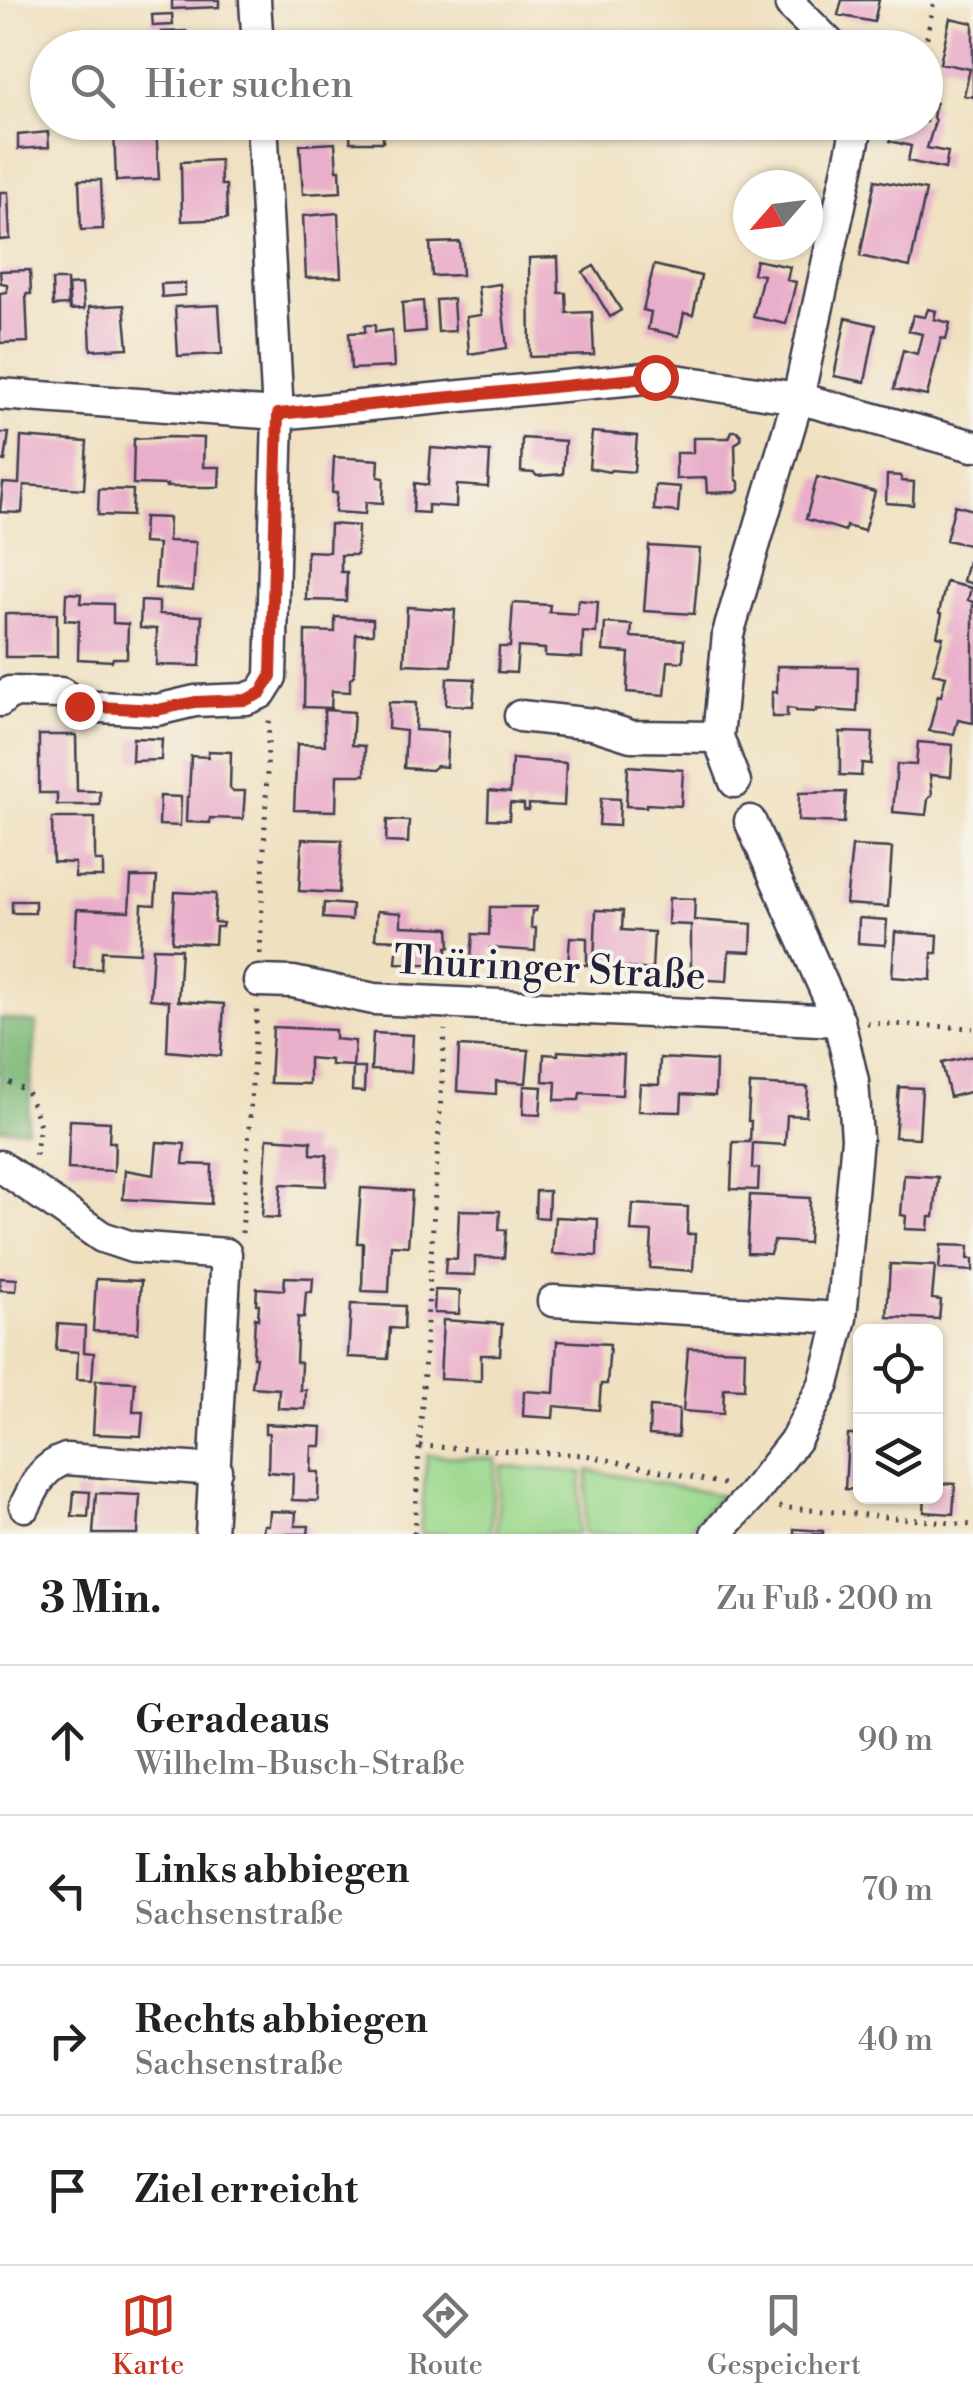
<!DOCTYPE html>
<html lang="de">
<meta charset="utf-8">
<style>
body{margin:0;font-family:"Libre Bodoni",serif;background:#f6f6f6;color:#222}
.controls{position:absolute;right:30px;bottom:30px;display:grid;overflow:hidden;border-radius:15px;box-shadow:0 2px 8px #0004}
.controls button{width:90px;height:90px;display:grid;place-items:center;padding:0;border:0;border-bottom:2px solid #e0e0e0;background:#fff;color:#222;font:50px sans-serif}
.compass{position:absolute;left:733px;top:170px;width:90px;height:90px;border-radius:50%;background:#fff;box-shadow:0 2px 8px #0004;rotate:242deg}
.stop{position:absolute;width:30px;height:30px;margin:-22px;border:8px solid #c8321e;border-radius:50%;background:#fff}
.stop.end{background:#c8321e;border-color:#fff;box-shadow:0 2px 10px #0008}
.list{margin:0;padding:0;list-style:none}
h2{display:flex;justify-content:space-between;align-items:center;height:130px;margin:0;padding:0 40px;font-size:42px}
h2 small{font-size:32px;font-weight:400;color:#767676}
.list li{display:grid;grid-template-columns:65px 1fr auto;gap:30px;align-items:center;box-sizing:border-box;height:150px;padding:0 40px;border-top:2px solid #e0e0e0}
.list b{display:block;font-size:38px;white-space:nowrap}
.list p{margin:0;font-size:32px;white-space:nowrap;color:#767676}
.list em{font-size:32px;font-style:normal;color:#767676}
.icon{flex:none;width:55px;height:55px;fill:none;stroke:currentColor;stroke-width:2;stroke-linecap:round;stroke-linejoin:round}
.map{position:relative;flex:none;width:973px;height:1534px;overflow:hidden}
.search{position:absolute;background:#fff;box-shadow:0 2px 8px #0004;left:30px;right:30px;top:30px;height:110px;display:flex;align-items:center;gap:25px;box-sizing:border-box;padding:0 35px;border-radius:55px;color:#767676;font-size:38px}
.sheet{height:730px;background:#fff}
nav{display:flex;justify-content:space-around;align-items:center;box-sizing:border-box;height:140px;border-top:2px solid #e0e0e0;background:#fff;font-size:28px;color:#767676}
nav a{display:grid;justify-items:center;gap:5px}
nav .on{color:#c8321e}
.map>svg:first-child{display:block}
</style>
<div class="map">
<svg width="973" height="1534" viewBox="0 0 973 1534">
<rect width="100%" height="100%" fill="#f7f3e8"/>
<filter id="ink" filterUnits="userSpaceOnUse"><feTurbulence type="fractalNoise" baseFrequency=".01" numOctaves="2"/><feDisplacementMap in="SourceGraphic" scale="20" xChannelSelector="R" yChannelSelector="G"/><feConvolveMatrix kernelMatrix="1 2 1 2 8 2 1 2 1" color-interpolation-filters="sRGB"/></filter>
<filter id="wash" filterUnits="userSpaceOnUse"><feTurbulence type="fractalNoise" baseFrequency=".0048" numOctaves="4" result="noise"/><feDisplacementMap in="SourceGraphic" scale="40" xChannelSelector="R" yChannelSelector="G"/><feGaussianBlur stdDeviation="2.25" result="paint"/><feColorMatrix in="noise" values="0 0 0 0 0 0 0 0 0 0 0 0 0 0 0 0 0 1.4 0 .05"/><feComposite in="paint" operator="in"/></filter>
<g filter="url(#wash)">
<rect width="100%" height="100%" fill="#efe0c0"/>
<path fill="#9bd88d" stroke="#5e7d64" stroke-width="2.5" d="M427,1455L496,1459L490,1534H420Z
M501,1466L582,1472L578,1534H496Z
M588,1470L721,1495L683,1534H584Z"/>
<path fill="#7cb878" stroke="#4f6d5a" stroke-width="2.5" d="M0,1018L37,1023L27,1129H0Z"/>
<g id="blocks">
<path fill="#e9aeca" d="M172,0H219V7L172,9Z
M842,0H879L874,22L838,15Z
M172,14L173,25L153,26L152,15Z
M950,18L973,23V97L964,95L970,69L940,63Z
M186,31L187,46L161,47V32Z
M926,100L936,103L933,117L935,121L927,148L948,152L945,169L908,161L911,146L890,141L894,122H926Z
M165,122H222V126L165,129Z
M351,125L383,126V142H350Z
M156,127L159,179L116,181L114,129Z
M48,132L49,147L18,149V135Z
M335,143L337,170H340L341,192L303,194L300,145Z
M220,160L221,185H226L227,219L182,221L181,162Z
M79,180H101L103,229L81,230Z
M875,180L926,190L910,267L860,256Z
M0,192H8L10,239L0,240Z
M338,213L341,277L306,278L303,216Z
M460,242L462,275L432,276L430,243Z
M558,257L559,293H566L567,313L592,312L594,355L530,357L529,258Z
M756,260L790,267L787,280L796,282L786,324L753,317L763,275L753,273Z
M654,265L701,276L693,315L684,313L679,336L648,329L651,312L643,310Z
M594,266L621,310L610,317L583,272Z
M30,270L31,294H26L28,342L0,343V293L7,292V284L1,283L0,271Z
M52,280H67L68,305L53,306Z
M185,283V295L162,297L161,284Z
M82,284L84,309L70,310L68,285Z
M500,284L507,348L469,354L466,317L481,315L478,287Z
M453,299L455,331L438,332L436,300Z
M423,301L425,331L404,333L402,303Z
M124,305L128,348L91,350L89,307Z
M219,305L222,354L178,356L175,307Z
M928,309L936,311L934,319L950,323L946,339L941,338L927,396L894,389L903,350L917,354L922,334L909,331L913,315L925,317Z
M846,318L876,325L865,382L834,376Z
M365,325H375V332L392,330L394,367L351,369L349,333L365,332Z
M732,431H737L741,435V440L735,444L736,479L739,482V490L736,492L707,493L706,478L676,479V453H693V438H729Z
M592,432L637,436L634,472L611,470L609,472L589,468Z
M0,433H9L5,461L0,460Z
M21,437L87,442L84,489L24,485L22,513L0,512L3,483L19,484Z
M169,437L204,438L203,467H220L219,487H166L167,485L133,484L134,439Z
M522,438L565,441L563,474L537,476L534,473L521,472Z
M431,448L490,452L488,487L457,485L456,507L428,505V513L413,512L415,483L428,485Z
M334,457L379,460L378,477L384,478L383,503L366,502L365,514L335,512L337,493H332Z
M887,475L901,476V481L914,482L913,505L886,503Z
M817,477L875,492L864,531L846,526L845,531L806,519Z
M655,485L680,487L678,512L654,510Z
M99,489L133,490L132,516L98,515Z
M955,505L973,510V546L946,540Z
M144,517L169,518L168,541L196,542L193,591L155,588L158,544L143,543Z
M330,524L358,526L357,555H341V572H347L346,601L306,600L307,551L329,552Z
M649,546L700,549L694,614L644,611Z
M968,561L973,562V584L963,581Z
M946,582L971,588L968,600L973,602V723L958,720L954,734L929,731L938,695L941,696L946,676L933,673L943,637L937,636L942,614L939,613Z
M66,593L81,594L80,603L113,604V623L128,624L127,658H113L112,661L78,659L79,621L65,620Z
M578,600L598,602L596,633L583,632L582,658L545,656V649L518,647L516,673L498,672L499,647H510L513,603L550,605L549,612L577,614Z
M141,601L159,602V614L202,616L200,666L156,665L157,629L140,628Z
M407,607L455,610L451,666L404,664Z
M5,614H57V657H5Z
M335,617L373,619V634H356L354,675L350,679V692L332,691L331,708L304,707L305,631L335,632Z
M605,623L632,625L631,637L684,640L683,662L668,661L665,695L627,692L629,653L603,651Z
M777,666L858,667L857,712L816,709V712L796,711V709L787,708V717H772V692H777Z
M447,678L475,679L473,706L446,705Z
M389,702L416,703L415,730L448,732L446,767L436,766L431,770L404,768L406,731L388,729Z
M324,710L354,712L352,745L365,746V775H337L336,811L294,810L297,744L325,745Z
M840,732L873,733L871,764L862,763L861,776L840,775Z
M39,735H76L77,791H100V805H57V793H39Z
M133,738L162,739L161,760L132,761Z
M918,742L953,745L951,777L930,775L932,795L928,799L926,815L893,812L897,764L916,765Z
M208,751L231,752L230,788L233,791H245L243,819L210,818V823L186,822L187,797H189L191,756L208,757Z
M512,759L566,763L564,806L529,804V810H524V804L510,803L509,820L488,819L489,791L510,793Z
M628,766L683,770L681,806L646,804V807L626,806Z
M846,792L844,823L798,821L799,793Z
M160,796L181,797L180,826L159,825Z
M601,798L620,799L619,826L599,825Z
M52,818H95V861H103V877H75V863L53,862Z
M387,820L409,821L408,843L386,842Z
M302,839L342,840L339,893L299,891Z
M852,846L892,848L888,907L846,904Z
M131,877H157L155,905L142,904L140,953L102,951L101,969L74,968L77,909L129,911Z
M175,892L216,894L214,922L223,923L222,927H216L215,944L172,942Z
M669,898L695,899L694,920L752,924L751,952L729,951L727,981L691,979V925L668,924Z
M12,901H35V913H12Z
M324,903L352,905L351,920L323,918Z
M490,907H537L536,911H532L531,928H536L535,951L490,948L489,961L471,960L473,934L489,935Z
M596,910L623,911L622,930L654,932L652,970L594,965Z
M377,911L401,913V926L449,928L450,947H447V965L396,963L398,940L375,939Z
M859,918L887,920L885,945L858,943Z
M895,932L938,935L937,953H932L931,980L892,977Z
M570,937L587,938V965L568,964Z
M153,948L181,949L178,1001L224,1004L221,1056L167,1051L169,1001L150,999Z
M273,1027L335,1030V1039L355,1041L353,1066L331,1065V1060L309,1058V1084L270,1083Z
M373,1033L413,1035L411,1072L371,1070Z
M459,1046L529,1050L526,1083L496,1081V1094L457,1091Z
M558,1051L624,1055L622,1095L580,1093L579,1100H555L556,1082L543,1081L544,1054L558,1055Z
M973,1056V1091L950,1097L942,1063Z
M660,1058L716,1061L715,1096L682,1094L681,1112L638,1111L640,1084L659,1085Z
M353,1068H365L364,1092L352,1091Z
M750,1084L808,1087L806,1116L787,1115L785,1145L753,1143L752,1168L759,1169L758,1190L731,1189L733,1142H750L751,1121H748Z
M524,1086L542,1087L540,1115L523,1114Z
M899,1087L922,1088L919,1138L895,1137Z
M70,1120L110,1122L109,1142H115L114,1171L68,1169Z
M267,1138L311,1141V1154L327,1155L326,1186L281,1184L279,1218L262,1217Z
M157,1142L185,1144L183,1164L212,1165L211,1204L123,1199L125,1170L154,1175Z
M904,1175L938,1177L934,1217H929L928,1230L905,1229L906,1216L901,1215Z
M361,1188L412,1191L408,1246L391,1245L389,1292L362,1291L363,1243H357Z
M536,1191H549L548,1218L535,1217Z
M750,1195L810,1198L808,1243L774,1241L770,1254L747,1253Z
M633,1204L688,1207L687,1234H695L693,1271L650,1268L652,1232L631,1231Z
M459,1210L500,1211L499,1230H506L504,1258L475,1257V1275L445,1274L446,1258L457,1259Z
M555,1217L598,1219L597,1256L552,1254Z
M941,1245L969,1246L968,1259H973V1271L939,1269Z
M890,1264L935,1266L932,1299L941,1300L939,1319L887,1317Z
M285,1277L313,1278L312,1292H306L304,1318L298,1317L296,1362L301,1363L300,1390H306L305,1409L278,1408L279,1389L252,1387L256,1357H253L255,1318L258,1319L259,1304H256L257,1288L284,1290Z
M0,1278L17,1279L16,1291L0,1290Z
M96,1279L141,1281L138,1333L93,1331Z
M435,1290L460,1291L459,1314L434,1313Z
M351,1304L405,1306L404,1329L390,1328L388,1359L348,1357Z
M443,1320L502,1324L500,1355H481V1381L440,1379Z
M58,1324L85,1326L84,1352L94,1353L92,1380L77,1379L78,1352L56,1350Z
M557,1341L610,1344L607,1384H601L599,1410L554,1406L553,1418L523,1416L524,1391L554,1393Z
M688,1348L745,1350L744,1389L724,1388L723,1414L683,1411Z
M96,1380L135,1382L133,1412H143L141,1436L93,1434Z
M650,1407L679,1409L678,1437L649,1435Z
M265,1424L322,1427L321,1446H312L311,1472H319L318,1501L292,1500L293,1474L268,1472L269,1433H265Z
M848,1435H860V1490L845,1489Z
M936,1483L955,1484L953,1514L924,1512L925,1496H936Z
M74,1491L90,1492L88,1517L72,1516Z
M96,1493L140,1495L138,1534H93Z
M270,1511L296,1512L295,1526H309L308,1534H263L264,1525H269Z
M794,1529L823,1531V1534H794Z"/>
</g>
</g>
<g filter="url(#ink)">
<use href="#blocks" fill-opacity="0" stroke="#413e4f" stroke-width="2.5"/>
<g fill="none" stroke-linecap="round" stroke-linejoin="round">
<g stroke="#413e4f" stroke-width="35">
<path id="minor" d="M255,0L258,48
M792,0L791,5L834,48
M0,394L278,414L655,377L798,398L973,446
M0,701L10,692L61,693L79,706L157,710L195,701L246,699L261,693L271,677L278,414L262,122
M520,716L593,724L631,736L718,737
M735,782L718,737L728,634L798,398L858,122
M259,981L293,982L374,999L839,1021
M0,1166L102,1237L132,1247L226,1254L211,1534
M553,1301L841,1318
M25,1506C36,1484 42,1467 66,1459L216,1470
M716,1534L752,1495L796,1439L824,1384L841,1318L857,1138L853,1081L839,1021L750,821"/>
</g>
<path stroke="#413e4f" stroke-width="5" stroke-dasharray="2.5 8" stroke-linecap="butt" d="M925,48L934,0
M260,954L269,720
M867,1023L973,1028
M0,1078L27,1091L40,1125L35,1159
M242,1233L257,1010
M420,1446L585,1455L724,1484
M779,1507L973,1525
M414,1534L445,1030"/>
<use href="#minor" stroke="#fff" stroke-width="30"/>
</g>
</g>
<g fill="none" stroke-linecap="round" stroke-linejoin="round" filter="url(#ink)">
<path stroke="#c8321e" stroke-width="12" d="M79,706L157,710L195,702L246,700L261,693L271,676L278,414L655,377"/>
</g>
<g text-anchor="middle" stroke-width="8" stroke-linejoin="round" paint-order="stroke">
<g font-size="40" fill="#22223b" stroke="#f7f3e8">
<text transform="translate(550 967) rotate(3)" y="14">Thüringer Straße</text>
</g>
</g>
</svg>
<div class="controls">
<button><svg class="icon" aria-label="locate" viewBox="0 0 24 24"><circle cx="12" cy="12" r="6"/><path d="M12 2v4M12 18v4M2 12h4M18 12h4"/></svg></button>
<button><svg class="icon" aria-label="layers" viewBox="0 0 24 24"><path d="M12 4l9 5-9 5-9-5zM3 14l9 5 9-5"/></svg></button>
</div>
<svg class="compass" viewBox="-18 -18 36 36"><path d="M0-13l5 13h-10z" fill="#e53935"/><path d="M0 13l5-13h-10z" fill="#767676"/></svg>
<div class="stop" style="left:655px;top:377px"></div>
<div class="stop end" style="left:79px;top:706px"></div>
<div class="search"><svg class="icon" aria-label="search" viewBox="0 0 24 24"><circle cx="10" cy="10" r="6"/><path d="M15 15l6 6"/></svg>Hier suchen</div>
</div>
<section class="sheet">
<h2>3 Min.<small>Zu Fuß · 200 m</small></h2>
<ul class="list">
<li><svg class="icon" aria-label="ahead" viewBox="0 0 24 24"><path d="M12 20V5M6 11l6-6 6 6"/></svg><div><b>Geradeaus</b><p>Wilhelm-Busch-Straße</p></div><em>90 m</em></li>
<li><svg class="icon" aria-label="left" viewBox="0 0 24 24"><path d="M17 20v-9H6M10 6l-5 5 5 5"/></svg><div><b>Links abbiegen</b><p>Sachsenstraße</p></div><em>70 m</em></li>
<li><svg class="icon" aria-label="right" viewBox="0 0 24 24"><path d="M7 20v-9h11M14 6l5 5-5 5"/></svg><div><b>Rechts abbiegen</b><p>Sachsenstraße</p></div><em>40 m</em></li>
<li><svg class="icon" aria-label="arrive" viewBox="0 0 24 24"><path d="M6 21V4h12l-3 4 3 4H6"/></svg><div><b>Ziel erreicht</b></div></li>
</ul>
</section>
<nav>
<a class="on"><svg class="icon" aria-label="map" viewBox="0 0 24 24"><path d="M3 6l6-2 6 2 6-2v14l-6 2-6-2-6 2zM9 4v14M15 6v14"/></svg>Karte</a>
<a><svg class="icon" aria-label="directions" viewBox="0 0 24 24"><path d="M12 3l9 9-9 9-9-9zM9 14v-3h6M13 9l2 2-2 2"/></svg>Route</a>
<a><svg class="icon" aria-label="saved" viewBox="0 0 24 24"><path d="M7 4h10v16l-5-4-5 4z"/></svg>Gespeichert</a>
</nav>
